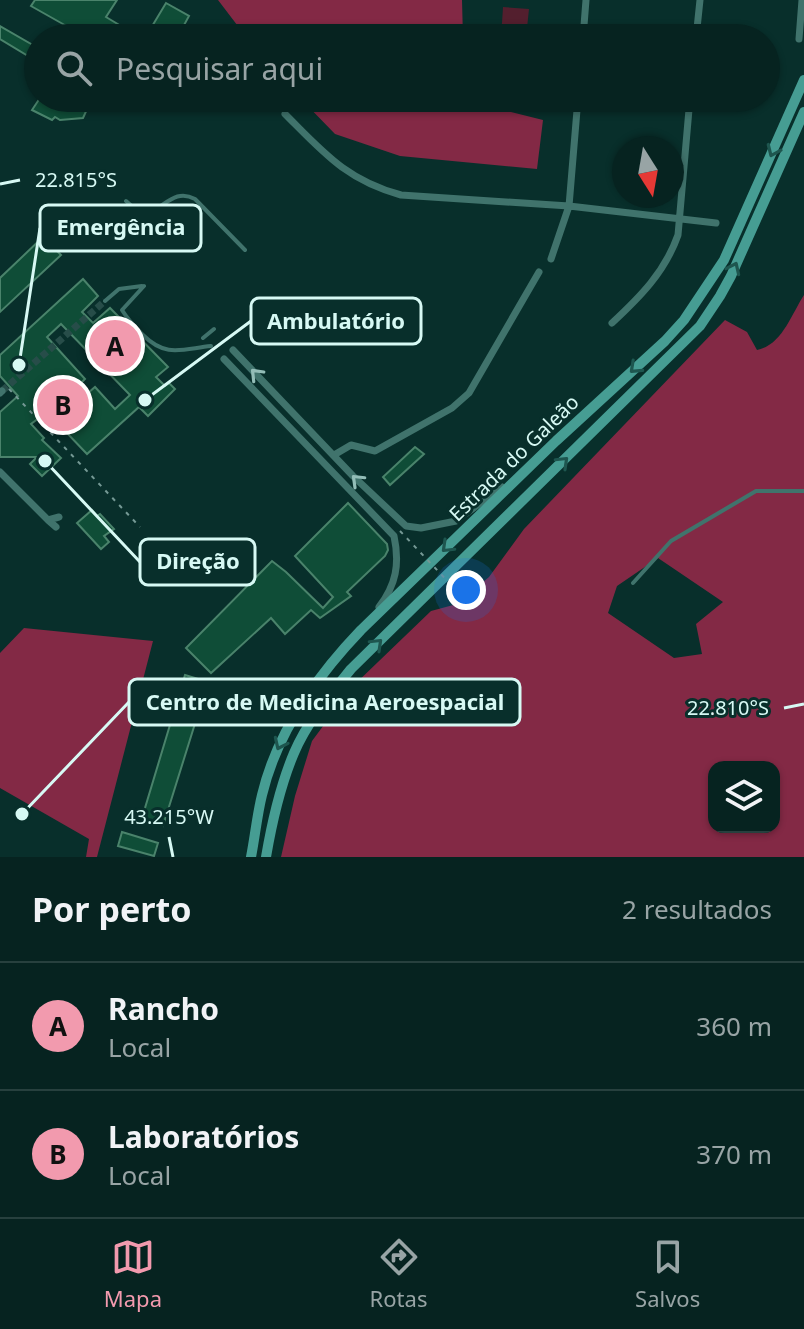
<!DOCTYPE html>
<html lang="pt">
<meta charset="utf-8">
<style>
body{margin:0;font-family:"Noto Sans",sans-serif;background:#142f2d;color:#f1f3f6}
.controls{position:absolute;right:24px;bottom:24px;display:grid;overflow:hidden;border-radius:16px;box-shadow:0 2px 6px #0004}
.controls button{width:72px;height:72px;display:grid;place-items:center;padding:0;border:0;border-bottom:2px solid #27403e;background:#062320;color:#f1f3f6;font:40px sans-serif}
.compass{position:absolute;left:612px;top:136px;width:72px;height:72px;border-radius:50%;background:#062320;box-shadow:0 2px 6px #0004;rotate:169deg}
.you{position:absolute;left:466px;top:590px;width:28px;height:28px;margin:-20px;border:6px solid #fff;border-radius:50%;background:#1a73e8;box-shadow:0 0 0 12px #1a73e833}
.badge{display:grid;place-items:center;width:52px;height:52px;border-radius:50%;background:#f29aae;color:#111;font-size:26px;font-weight:700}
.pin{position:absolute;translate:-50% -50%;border:4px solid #fff;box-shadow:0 2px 8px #0006}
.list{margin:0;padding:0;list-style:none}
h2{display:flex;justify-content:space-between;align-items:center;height:104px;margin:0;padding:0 32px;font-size:34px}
h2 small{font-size:26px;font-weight:400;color:#98a4a5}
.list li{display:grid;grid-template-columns:52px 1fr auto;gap:24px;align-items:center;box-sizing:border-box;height:128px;padding:0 32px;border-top:2px solid #27403e}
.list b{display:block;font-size:30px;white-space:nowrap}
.list p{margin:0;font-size:26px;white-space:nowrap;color:#98a4a5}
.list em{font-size:26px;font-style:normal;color:#98a4a5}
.icon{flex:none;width:44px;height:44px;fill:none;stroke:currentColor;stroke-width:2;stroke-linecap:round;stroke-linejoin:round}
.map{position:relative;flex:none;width:804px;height:857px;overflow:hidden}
.search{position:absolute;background:#062320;box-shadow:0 2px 6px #0004;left:24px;right:24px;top:24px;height:88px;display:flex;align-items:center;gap:20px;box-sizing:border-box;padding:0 28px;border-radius:44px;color:#98a4a5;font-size:30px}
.sheet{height:360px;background:#062320}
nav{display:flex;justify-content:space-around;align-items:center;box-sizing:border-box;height:112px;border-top:2px solid #27403e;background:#062320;font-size:22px;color:#98a4a5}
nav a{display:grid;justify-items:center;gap:4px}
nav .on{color:#f29aae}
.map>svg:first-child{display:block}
</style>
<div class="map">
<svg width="804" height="857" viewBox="0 0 804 857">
<rect width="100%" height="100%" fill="#082f2b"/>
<path fill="#531f2e" d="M503,7L529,9L526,38H501Z"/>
<path fill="#832945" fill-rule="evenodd" d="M218,0H462L463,38H247Z
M300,98H445L456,103L464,98H496L499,109L543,120L537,169L400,156L335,134Z
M804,295V857H281L295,796L312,741L352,687L431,611L457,604L489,577L524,529L725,320L747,332L757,350C782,345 791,315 804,295ZM658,558L723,602L696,624L702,654L674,658L608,613L617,586ZM714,767H774V827H714Z
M24,628L153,641L97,857H86L89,839L0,788V653Z"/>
<path fill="#0f4d37" stroke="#4a836b" stroke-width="2" fill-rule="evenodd" d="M35,0H117L106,17L141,38H64L70,28L31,6Z
M166,3L189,16L177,38H145Z
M0,26L38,48V62L0,39Z
M40,98H54L69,104L72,99L78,103L80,100L89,105L83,118L60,120L55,117L52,120L32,110Z
M43,237L61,255L0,312V278Z
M83,279L98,296L82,312L93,323L110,308L168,367L156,377L165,386L169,383L175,389L148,416L139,407L87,454L47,412L31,424L44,438L42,440L61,458L42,476L30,464L37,457H0V412L18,396L0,376V355ZM61,324L130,395L115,409L95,387L88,393L80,384L85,379L47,337Z
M415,447L424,454L390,485L383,477Z
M348,503L387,544L388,550L385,556L347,592L351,596L320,618L311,610L285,634L271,618L211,673L186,648L272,561L286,572L323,608L333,597L295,556Z
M92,510L97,516L100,514L114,529L104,536L109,542L101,549L77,523Z
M185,675L208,682L163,826L142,818Z
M122,832L158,843L154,856L118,846Z"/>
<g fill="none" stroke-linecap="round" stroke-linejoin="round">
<path stroke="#274d49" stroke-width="7" stroke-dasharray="7 3.5" stroke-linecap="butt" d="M2,391L105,301"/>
<path stroke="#759995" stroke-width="2" stroke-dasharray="4 6" stroke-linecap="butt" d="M9,389L140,527
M454,583L466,573L469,576L455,589"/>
<path stroke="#40736c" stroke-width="4" d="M126,201L142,215C163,211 173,187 195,199L245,250
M144,286L122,310C128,320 135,327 143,335C166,358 182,349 211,346
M105,301L119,289L142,286
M203,338L214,329
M633,583L671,541L756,491H804"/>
<path stroke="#40736c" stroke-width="7" d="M583,38L586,0
M696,38L700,0
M799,39L802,0
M285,114C323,152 346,180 401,195L569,206L716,223
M551,259L569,206L578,98
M612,323C640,297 665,272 678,235L690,98
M233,350L353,476L406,526L421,528L456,521L502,487
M224,359L394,536C400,564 396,585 379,607
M0,393L2,391
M334,455L351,445L375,451L452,408L469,393L539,272
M0,472L48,520
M56,527L48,520L59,517"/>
<path stroke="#469d93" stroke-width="10" d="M251,857C255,837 257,815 262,795C277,732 316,677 361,630L556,441L665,341L684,320L724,260L804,80
M266,857C272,822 280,786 294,753C307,722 330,695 351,669L700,326L720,296L731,276L804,112"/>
<path stroke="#759995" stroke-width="2" stroke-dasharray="4 6" stroke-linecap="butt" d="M400,531L455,589"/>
</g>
<defs><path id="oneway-chevron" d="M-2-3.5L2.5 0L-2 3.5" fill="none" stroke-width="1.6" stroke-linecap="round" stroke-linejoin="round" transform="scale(2)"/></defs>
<g stroke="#1e564f">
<use href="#oneway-chevron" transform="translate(773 151) rotate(114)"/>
<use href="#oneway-chevron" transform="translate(734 268) rotate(-65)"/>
<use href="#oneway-chevron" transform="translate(635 368) rotate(137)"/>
<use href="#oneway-chevron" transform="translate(563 462) rotate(-44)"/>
<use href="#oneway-chevron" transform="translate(447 547) rotate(136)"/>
<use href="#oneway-chevron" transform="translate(377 644) rotate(-44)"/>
<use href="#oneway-chevron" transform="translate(280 744) rotate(115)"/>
</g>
<g stroke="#93bdb7">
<use href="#oneway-chevron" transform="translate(256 374) rotate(-134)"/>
<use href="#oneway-chevron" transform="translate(357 480) rotate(-136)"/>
</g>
<path fill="none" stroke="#d7f9f4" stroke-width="3" d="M0,184L20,180M784,708L804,704M169,837L173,857"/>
<g text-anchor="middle" stroke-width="6" stroke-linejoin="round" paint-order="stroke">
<g font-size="20" fill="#d7f9f4" stroke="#082f2b">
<text transform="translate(514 458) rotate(-44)" y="7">Estrada do Galeão</text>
</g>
</g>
<g font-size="20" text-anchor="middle" fill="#d7f9f4" stroke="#082f2b" stroke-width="6" stroke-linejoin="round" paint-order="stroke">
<text x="76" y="187">22.815°S</text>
<text x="728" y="715">22.810°S</text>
<text x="169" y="824">43.215°W</text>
</g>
<path fill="none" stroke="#d7f9f4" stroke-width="3" d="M19 365L40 228M145 400L251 321M45 461L140 562M22 814L129 702"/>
<g fill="#d7f9f4" stroke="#082f2b" stroke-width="3">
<circle cx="19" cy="365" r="8"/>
<circle cx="145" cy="400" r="8"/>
<circle cx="45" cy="461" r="8"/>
<circle cx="22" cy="814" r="8"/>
</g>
<g fill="#082f2b" stroke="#d7f9f4" stroke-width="3">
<rect x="40" y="205" width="161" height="46" rx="8"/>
<rect x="251" y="298" width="170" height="46" rx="8"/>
<rect x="140" y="539" width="115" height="46" rx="8"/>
<rect x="129" y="679" width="391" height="46" rx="8"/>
</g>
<g font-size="22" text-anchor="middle" font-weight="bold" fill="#d7f9f4">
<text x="121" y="235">Emergência</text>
<text x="336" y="329">Ambulatório</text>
<text x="198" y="569">Direção</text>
<text x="325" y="710">Centro de Medicina Aeroespacial</text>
</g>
</svg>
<div class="controls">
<button><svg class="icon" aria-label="layers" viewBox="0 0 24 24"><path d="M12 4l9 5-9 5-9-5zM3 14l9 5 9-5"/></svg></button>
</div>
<svg class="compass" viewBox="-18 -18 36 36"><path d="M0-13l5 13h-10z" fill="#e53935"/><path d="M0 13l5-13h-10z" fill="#98a4a5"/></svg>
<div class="you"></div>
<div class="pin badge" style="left:115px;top:346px">A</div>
<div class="pin badge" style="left:63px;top:405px">B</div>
<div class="search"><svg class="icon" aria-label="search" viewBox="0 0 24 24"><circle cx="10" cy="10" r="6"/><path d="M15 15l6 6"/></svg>Pesquisar aqui</div>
</div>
<section class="sheet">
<h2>Por perto<small>2 resultados</small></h2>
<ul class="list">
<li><span class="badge">A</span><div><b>Rancho</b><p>Local</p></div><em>360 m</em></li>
<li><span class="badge">B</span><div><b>Laboratórios</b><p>Local</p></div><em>370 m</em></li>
</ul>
</section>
<nav>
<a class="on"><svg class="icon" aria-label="map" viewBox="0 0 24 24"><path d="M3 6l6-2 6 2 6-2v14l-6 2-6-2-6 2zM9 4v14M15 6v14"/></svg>Mapa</a>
<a><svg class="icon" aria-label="directions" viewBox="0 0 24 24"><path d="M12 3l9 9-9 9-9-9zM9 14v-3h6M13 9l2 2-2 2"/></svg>Rotas</a>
<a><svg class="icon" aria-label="saved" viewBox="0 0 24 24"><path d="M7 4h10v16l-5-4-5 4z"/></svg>Salvos</a>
</nav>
